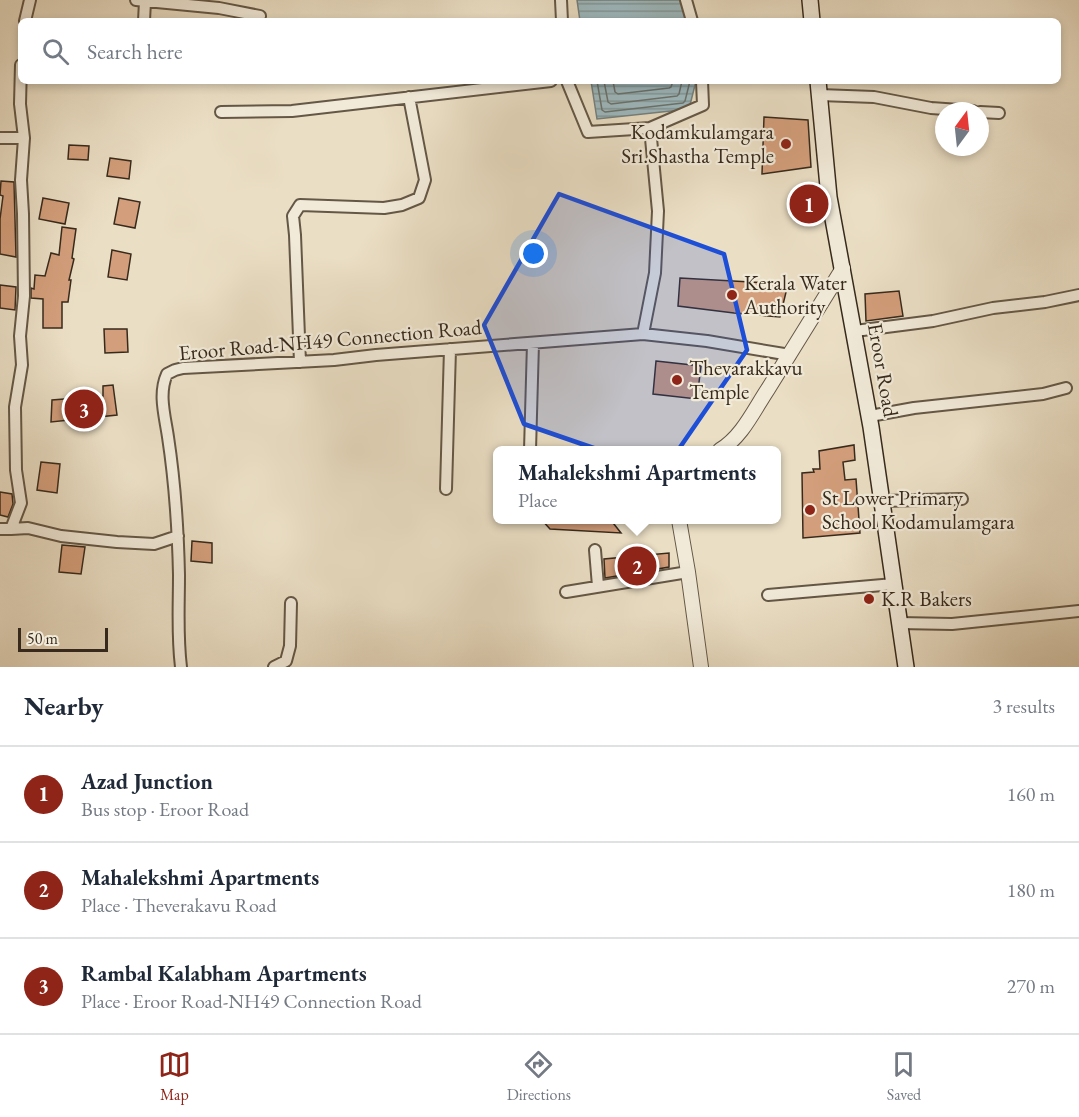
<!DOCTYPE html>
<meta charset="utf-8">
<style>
body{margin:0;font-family:"EB Garamond",serif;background:#f2f2f3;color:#1f2937}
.compass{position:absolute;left:935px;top:102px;width:54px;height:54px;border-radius:50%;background:#fff;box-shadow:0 3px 9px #0003;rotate:15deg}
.scale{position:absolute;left:18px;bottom:15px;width:90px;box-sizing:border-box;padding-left:6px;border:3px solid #372a1c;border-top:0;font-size:16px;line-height:21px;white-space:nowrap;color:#372a1c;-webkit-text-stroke:4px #f1ead9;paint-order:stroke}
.you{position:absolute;left:534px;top:254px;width:21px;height:21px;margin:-15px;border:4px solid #fff;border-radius:50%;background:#1a73e8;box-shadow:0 0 0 9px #1a73e833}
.badge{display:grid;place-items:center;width:39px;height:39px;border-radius:50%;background:#8f2418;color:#fff;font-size:20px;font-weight:700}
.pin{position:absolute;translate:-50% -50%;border:3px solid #fff;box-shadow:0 2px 6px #0006}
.popup{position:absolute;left:493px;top:446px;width:288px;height:78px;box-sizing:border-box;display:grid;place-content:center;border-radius:9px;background:#fff;filter:drop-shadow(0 2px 4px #0005);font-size:20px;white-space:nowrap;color:#747a83}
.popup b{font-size:22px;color:#1f2937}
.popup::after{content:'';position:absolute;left:50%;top:100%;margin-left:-12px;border:12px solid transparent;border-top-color:#fff}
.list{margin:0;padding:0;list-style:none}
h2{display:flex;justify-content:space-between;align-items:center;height:78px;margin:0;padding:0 24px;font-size:26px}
h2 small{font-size:20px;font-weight:400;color:#747a83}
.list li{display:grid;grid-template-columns:39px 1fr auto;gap:18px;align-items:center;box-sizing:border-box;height:96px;padding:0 24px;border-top:2px solid #e0e1e3}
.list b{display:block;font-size:22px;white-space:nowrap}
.list p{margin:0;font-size:20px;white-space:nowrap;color:#747a83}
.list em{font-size:20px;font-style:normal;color:#747a83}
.icon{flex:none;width:33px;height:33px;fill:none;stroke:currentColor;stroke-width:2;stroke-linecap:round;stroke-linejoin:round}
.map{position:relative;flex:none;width:1079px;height:667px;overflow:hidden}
.search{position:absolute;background:#fff;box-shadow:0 3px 9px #0003;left:18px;right:18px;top:18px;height:66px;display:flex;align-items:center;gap:15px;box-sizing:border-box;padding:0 21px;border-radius:9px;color:#747a83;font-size:22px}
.sheet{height:366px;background:#fff}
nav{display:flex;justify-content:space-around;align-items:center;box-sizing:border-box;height:84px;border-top:2px solid #e0e1e3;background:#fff;font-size:16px;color:#747a83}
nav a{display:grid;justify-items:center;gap:3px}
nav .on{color:#8f2418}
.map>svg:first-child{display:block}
</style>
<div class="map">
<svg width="1079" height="667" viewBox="0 0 1079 667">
<defs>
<pattern id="water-rules" width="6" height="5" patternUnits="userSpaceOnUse" patternTransform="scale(1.5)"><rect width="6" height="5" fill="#9db9bf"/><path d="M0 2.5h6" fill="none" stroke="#81979a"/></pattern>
</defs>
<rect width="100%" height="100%" fill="#eadec4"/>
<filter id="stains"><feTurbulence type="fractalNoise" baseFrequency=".00333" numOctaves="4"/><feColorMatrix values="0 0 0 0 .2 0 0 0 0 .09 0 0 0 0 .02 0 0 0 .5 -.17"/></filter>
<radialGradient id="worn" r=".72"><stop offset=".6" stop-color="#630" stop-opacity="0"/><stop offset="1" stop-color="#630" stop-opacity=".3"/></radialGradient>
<path fill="url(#water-rules)" stroke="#74807e" stroke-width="1.5" d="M577,0H683L688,21H580Z
M591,81H696L689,109L597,119Z"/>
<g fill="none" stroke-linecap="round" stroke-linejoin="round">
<path stroke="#6a726e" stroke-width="1.5" d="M597,81L602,110L605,112L683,103L685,101L690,81
M604,81L608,102L611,104L677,96L679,94L682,81
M613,81L615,92L618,94L669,88L671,87L673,81"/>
</g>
<path fill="#d39e7b" stroke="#372a1c" stroke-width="1.5" d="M764,117L808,120L811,167L762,174Z
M69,145L89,146L88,160L68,159Z
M110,158L131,161L129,179L107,176Z
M1,181L14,182L16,257L0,254V219L3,196L0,195Z
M43,198L69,203L65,224L39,219Z
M119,198L140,202L135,228L114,224Z
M62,227L76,229L72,258L74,259L69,280H71L68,302H62V328H43V299L31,298V288L34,289L35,275L45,276L51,253L59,255Z
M112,250L131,254L127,280L108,277Z
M680,278L788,284L780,317L734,313L678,306Z
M0,285L16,287L15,310L0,308Z
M899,291L903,316L866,321L865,294Z
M104,329H127L128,352L105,353Z
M656,361L701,366L697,399L653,394Z
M113,385L117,415L51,422L52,400L103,396V386Z
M854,445L855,460L843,462L845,480L856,479L860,533L803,538L802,473L814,472L813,469H820L819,451Z
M41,462L60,464L57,493L37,490Z
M0,492L12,494L13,504L8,517L0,515Z
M541,519H610L621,533L550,529Z
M192,541L212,543V563L191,561Z
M62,545L85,547L81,574L59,572Z
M669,553V567L605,578L604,559Z"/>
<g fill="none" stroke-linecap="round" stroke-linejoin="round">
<g stroke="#645746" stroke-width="14">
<path id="minor" d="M136,0L219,8L260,16
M561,0L562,21
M686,0L692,21
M25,21L30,0
M144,21L145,1
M567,81L588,132L650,128L658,211L655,273L643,334
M820,95L874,97L931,108L973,111
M221,112L292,111L551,81
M980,112L999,113
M650,128L703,105L702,81
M0,138H24
M855,331L933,321L993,308L1045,302L1079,295
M300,362L295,235L293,216L300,205L384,208L402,205L419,198L425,180L409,97
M870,416L914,408L1043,394L1066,388
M530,450L533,343
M446,489L450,349
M882,501L962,499
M0,529H11L21,503L16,470L15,407L22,365L20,336L24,296L23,214L21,180L24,138L20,104L21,65
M11,529L28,528L61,536L117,542L154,544L178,536
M595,550L598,586
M566,592L688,572
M768,595L894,584
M899,623L952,624L1079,611
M181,667C177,635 179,607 179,575C178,529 175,483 168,437C165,416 158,394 167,374L175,370L183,368L334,360L376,355L643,334L707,341L790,355
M274,667L286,661L290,646L291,603"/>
</g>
<g stroke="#645746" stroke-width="16">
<path id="tertiary" d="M720,450C742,437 754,410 768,389C793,349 818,309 843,268
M679,520L688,572L701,667"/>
</g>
<g stroke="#372a1c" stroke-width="18">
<path id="secondary" d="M810,0L812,21
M818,81L829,197L871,427L906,667"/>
</g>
<use href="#minor" stroke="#f1ead9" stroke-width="10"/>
<use href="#tertiary" stroke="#f1ead9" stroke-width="14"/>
<use href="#secondary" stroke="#f1ead9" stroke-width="15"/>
</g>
<path fill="#1d4ed8" fill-opacity="0.2" stroke="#1d4ed8" stroke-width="4.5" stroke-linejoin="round" d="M559,194L724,254L747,350L663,472L524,424L484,325Z"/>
<g fill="#8f2418" stroke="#f1ead9" stroke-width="2">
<circle cx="786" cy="144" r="6"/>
<circle cx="732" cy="295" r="6"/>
<circle cx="677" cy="380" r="6"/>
<circle cx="810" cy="510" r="6"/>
<circle cx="869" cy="599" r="6"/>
</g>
<g text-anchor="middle" stroke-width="4.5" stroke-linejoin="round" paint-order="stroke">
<g font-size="21" fill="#372a1c" stroke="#f1ead9" text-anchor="start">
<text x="774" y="139" text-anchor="end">Kodamkulamgara<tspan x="774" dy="24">Sri.Shastha Temple</tspan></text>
<text x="744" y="290">Kerala Water<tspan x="744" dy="24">Authority</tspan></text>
<text x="689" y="375">Thevarakkavu<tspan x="689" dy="24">Temple</tspan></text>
<text x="822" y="505">St Lower Primary<tspan x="822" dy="24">School Kodamulamgara</tspan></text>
<text x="881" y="606">K.R Bakers</text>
</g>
<g font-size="21" fill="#372a1c" stroke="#f1ead9">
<text transform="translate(330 340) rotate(-5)" y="7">Eroor Road-NH49 Connection Road</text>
<text transform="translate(883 370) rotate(80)" y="7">Eroor Road</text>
</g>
</g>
<rect width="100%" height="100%" filter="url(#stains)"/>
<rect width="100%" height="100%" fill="url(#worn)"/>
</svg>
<svg class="compass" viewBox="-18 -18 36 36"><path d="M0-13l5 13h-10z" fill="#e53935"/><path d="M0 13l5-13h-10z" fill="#747a83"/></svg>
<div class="scale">50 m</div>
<div class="you"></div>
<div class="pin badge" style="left:809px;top:204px">1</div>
<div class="pin badge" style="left:637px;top:566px">2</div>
<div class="popup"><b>Mahalekshmi Apartments</b>Place</div>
<div class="pin badge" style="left:84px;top:409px">3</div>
<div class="search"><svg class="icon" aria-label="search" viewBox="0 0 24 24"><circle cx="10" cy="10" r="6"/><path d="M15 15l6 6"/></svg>Search here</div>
</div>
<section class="sheet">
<h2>Nearby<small>3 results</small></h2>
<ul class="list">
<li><span class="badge">1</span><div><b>Azad Junction</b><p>Bus stop · Eroor Road</p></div><em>160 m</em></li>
<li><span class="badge">2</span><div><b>Mahalekshmi Apartments</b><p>Place · Theverakavu Road</p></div><em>180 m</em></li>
<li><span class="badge">3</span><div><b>Rambal Kalabham Apartments</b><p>Place · Eroor Road-NH49 Connection Road</p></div><em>270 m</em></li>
</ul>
</section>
<nav>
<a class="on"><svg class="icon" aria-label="map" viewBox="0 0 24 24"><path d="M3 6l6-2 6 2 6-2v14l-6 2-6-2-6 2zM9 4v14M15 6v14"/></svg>Map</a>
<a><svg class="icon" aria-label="directions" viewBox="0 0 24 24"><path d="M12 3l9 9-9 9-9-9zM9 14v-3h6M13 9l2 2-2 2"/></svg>Directions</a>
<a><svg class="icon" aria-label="saved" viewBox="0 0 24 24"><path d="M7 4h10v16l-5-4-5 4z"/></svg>Saved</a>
</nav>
